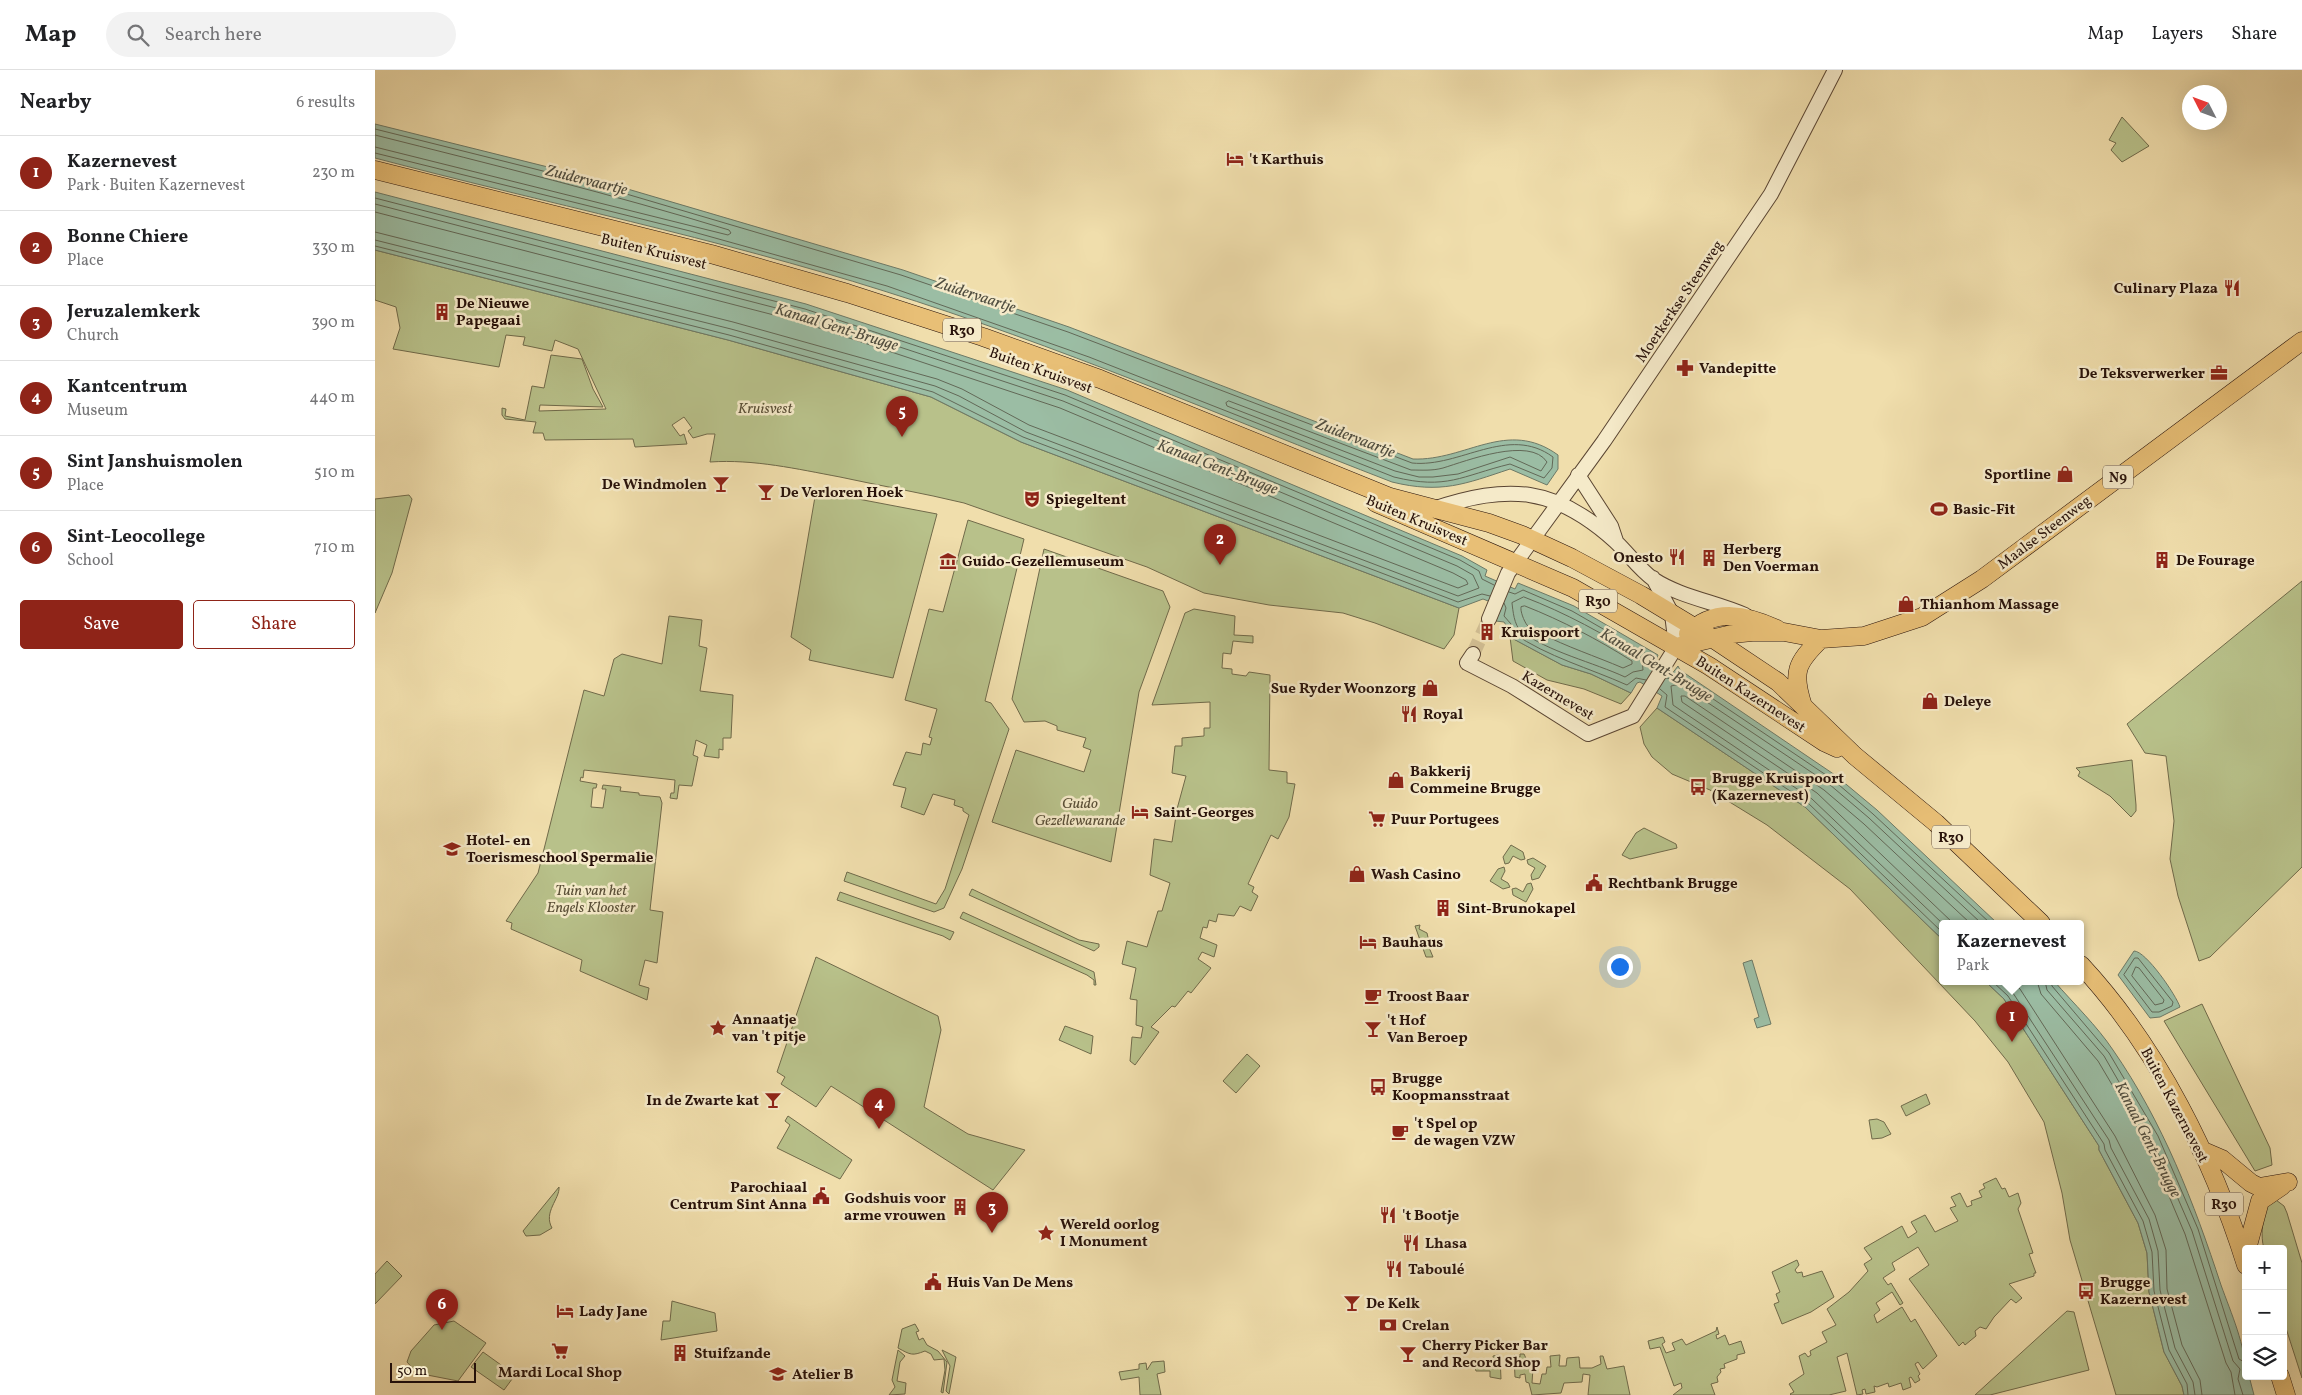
<!DOCTYPE html>
<meta charset="utf-8">
<style>
body{margin:0;font-family:Vollkorn,serif;background:#f2f2f2;color:#202124}
.controls{position:absolute;right:15px;bottom:15px;display:grid;overflow:hidden;border-radius:5px;box-shadow:0 5px 20px #0002}
.controls button{width:45px;height:45px;display:grid;place-items:center;padding:0;border:0;border-bottom:1px solid #e0e0e0;background:#fff;color:#202124;font:25px sans-serif}
.compass{position:absolute;left:1807px;top:15px;width:45px;height:45px;border-radius:50%;background:#fff;box-shadow:0 5px 20px #0002;rotate:312deg}
.scale{position:absolute;left:15px;bottom:12px;width:86px;box-sizing:border-box;padding-left:5px;border:2px solid #28120a;border-top:0;font-size:14px;line-height:18px;white-space:nowrap;color:#28120a;-webkit-text-stroke:4px #f5eac9;paint-order:stroke}
.you{position:absolute;left:1244px;top:896px;width:18px;height:18px;margin:-12px;border:4px solid #fff;border-radius:50%;background:#1a73e8;box-shadow:0 0 0 8px #1a73e833}
.badge{display:grid;place-items:center;width:32px;height:32px;border-radius:50%;background:#8f2418;color:#fff;font-size:16px;font-weight:700}
.pin{position:absolute;translate:-50% -41px;filter:drop-shadow(0 1px 2px #0008)}
.pin::after{content:'';position:absolute;top:26px;width:18px;height:15px;background:inherit;clip-path:polygon(0 0,100% 0,50% 100%)}
.popup{position:absolute;left:1564px;top:850px;width:145px;height:65px;box-sizing:border-box;display:grid;place-content:center;border-radius:5px;background:#fff;filter:drop-shadow(0 1px 4px #0005);font-size:16px;white-space:nowrap;color:#757577}
.popup b{font-size:19px;color:#202124}
.popup::after{content:'';position:absolute;left:50%;top:100%;margin-left:-10px;border:10px solid transparent;border-top-color:#fff}
.list{margin:0;padding:0;list-style:none}
h2{display:flex;justify-content:space-between;align-items:center;height:65px;margin:0;padding:0 20px;font-size:21px}
h2 small{font-size:16px;font-weight:400;color:#757577}
.list li{display:grid;grid-template-columns:32px 1fr auto;gap:15px;align-items:center;box-sizing:border-box;height:75px;padding:0 20px;border-top:1px solid #e0e0e0}
.list b{display:block;font-size:19px;white-space:nowrap}
.list p{margin:0;font-size:16px;white-space:nowrap;color:#757577}
.list em{font-size:16px;font-style:normal;color:#757577}
.actions{display:flex;gap:10px;padding:15px 20px}
.actions a{flex:1;padding:11px 0;border:1px solid #8f2418;border-radius:5px;text-align:center;font-size:18px;color:#8f2418}
.actions .main{background:#8f2418;color:#fff}
.icon{flex:none;width:28px;height:28px;fill:none;stroke:currentColor;stroke-width:2;stroke-linecap:round;stroke-linejoin:round}
.map{position:relative;flex:none;width:1927px;height:1325px;overflow:hidden}
header{display:flex;align-items:center;gap:30px;box-sizing:border-box;height:70px;padding:0 25px;background:#fff;border-bottom:1px solid #e0e0e0}
header strong{font-size:24px}
nav{display:flex;gap:28px;margin-inline-start:auto;font-size:18px}
.search{width:350px;height:45px;background:#f2f2f2;display:flex;align-items:center;gap:12px;box-sizing:border-box;padding:0 18px;border-radius:28px;color:#757577;font-size:19px}
main{display:flex}
aside{flex:1;background:#fff}
.map>svg:first-child{display:block}
</style>
<header>
<strong>Map</strong>
<div class="search"><svg class="icon" aria-label="search" viewBox="0 0 24 24"><circle cx="10" cy="10" r="6"/><path d="M15 15l6 6"/></svg>Search here</div>
<nav><a>Map</a><a>Layers</a><a>Share</a></nav>
</header>
<main>
<aside>
<h2>Nearby<small>6 results</small></h2>
<ul class="list">
<li><span class="badge">1</span><div><b>Kazernevest</b><p>Park · Buiten Kazernevest</p></div><em>230 m</em></li>
<li><span class="badge">2</span><div><b>Bonne Chiere</b><p>Place</p></div><em>330 m</em></li>
<li><span class="badge">3</span><div><b>Jeruzalemkerk</b><p>Church</p></div><em>390 m</em></li>
<li><span class="badge">4</span><div><b>Kantcentrum</b><p>Museum</p></div><em>440 m</em></li>
<li><span class="badge">5</span><div><b>Sint Janshuismolen</b><p>Place</p></div><em>510 m</em></li>
<li><span class="badge">6</span><div><b>Sint-Leocollege</b><p>School</p></div><em>710 m</em></li>
</ul>
<div class="actions"><a class="main">Save</a><a>Share</a></div>
</aside>
<div class="map">
<svg width="1927" height="1325" viewBox="0 0 1927 1325">
<rect width="100%" height="100%" fill="#f0deac"/>
<filter id="stains"><feTurbulence type="fractalNoise" baseFrequency=".004" numOctaves="4"/><feColorMatrix values="0 0 0 0 .2 0 0 0 0 .09 0 0 0 0 .02 0 0 0 .5 -.17"/></filter>
<radialGradient id="worn" r=".72"><stop offset=".6" stop-color="#630" stop-opacity="0"/><stop offset="1" stop-color="#630" stop-opacity=".3"/></radialGradient>
<path fill="#b8c18a" stroke="#706a4a" d="M1747,47L1774,76L1747,92L1736,80L1741,73L1734,70Z
M0,180L353,270L556,327L646,372L1084,538L1079,565L1069,579L1000,553L968,543L894,535L829,523L772,497L589,433C548,423 506,416 465,407C422,399 379,389 335,392L340,364H332L318,368L313,361L317,358L309,347L297,355L305,366L309,364L312,374L260,377L258,369L170,370L168,363H158L161,352L130,349L127,345V338L131,339L130,346L150,350L157,316L169,318L176,285L207,289L218,319L228,337L165,335L164,341L231,339L203,279L180,270L177,281L148,275L150,267L131,265L124,297L18,279L25,258L21,237L0,230Z
M441,421L562,444L518,608L434,590L436,580L416,567Z
M34,425L37,429L17,503L0,543V429Z
M593,450L649,469L610,631L616,633L634,659L587,799L569,838L559,842L469,811L472,802L561,834L570,819L594,745L588,741V738L579,735L580,730L558,724L549,745L526,737L531,718L518,715L531,682L546,685L548,673L555,675L557,668L554,667L562,639L530,630L554,539L568,542Z
M669,479L788,521L795,537L764,622L736,792L617,752L641,680L709,702L716,680L708,677L711,668L682,660V656L670,651L649,652L637,629Z
M1927,511V797L1835,887L1824,891L1803,826L1795,789L1799,751L1791,686L1770,683L1752,654Z
M819,539L860,546L859,565L878,566V573L858,571L856,584L848,583L847,598L857,599V604L871,606L874,602L895,605L894,700L912,702V713L920,714L914,747L903,769L896,765L873,814L879,817L877,822L883,826L876,841L865,836L859,846L843,844L841,852L834,850L832,858L828,857L825,868L842,875L839,887L827,882L823,889L836,898L816,923L813,921L800,937L797,936L776,957L784,962L760,995L755,991L757,967L766,968L768,957L761,955L762,930L755,929L761,898L747,894L752,871L772,877L783,841H787L795,813L775,805L779,769L797,772L802,739L811,706L797,703L800,676H807V668L829,666V658H835V632L777,635L810,543Z
M294,546L327,550L324,576L332,578L325,621L358,625L356,668H348V680L344,679V688L329,686L332,675L321,670L318,685L323,687L317,716L304,715L302,729L295,728L296,723H299L300,710L209,700L208,708L206,707L205,711L222,714L221,718H218L216,737L228,738L231,719H227L228,715L246,717L245,721L264,723V725L285,727L287,733L275,840L288,842L282,893L270,890L264,915L274,918L272,930L205,901L207,890L136,859L137,853L131,851L163,803L209,620L229,626L239,589L247,584L287,594Z
M1135,567L1187,595L1216,604L1256,623L1246,634L1209,619L1172,610L1138,591Z
M1282,638L1430,737L1568,870V911H1610L1629,929L1724,1076V1080L1763,1153L1772,1183L1774,1222L1789,1282L1807,1316L1809,1325H1741L1695,1170L1687,1123L1669,1052L1633,992L1600,951L1475,819L1392,755L1335,720L1297,704L1277,687L1269,674L1265,657Z
M1757,690L1761,735V741L1756,747L1735,726L1703,706L1705,702L1701,698Z
M1269,758L1301,774L1302,778L1255,789L1247,785L1261,763Z
M1136,775L1148,782L1150,789L1146,790L1138,786L1134,793L1130,794L1128,787Z
M1158,788L1171,796L1164,808L1157,810L1156,805L1160,798L1153,794L1152,790Z
M1129,797L1130,801L1126,809L1133,813L1135,817L1128,819L1115,811L1123,799Z
M1156,813L1158,819L1151,832L1138,825L1137,819L1141,818L1148,822L1152,814Z
M597,819L704,870L724,874V877L719,881L594,825Z
M465,822L579,862L575,870L568,866L462,830Z
M588,842L719,902L721,915H719V910L712,905L585,848Z
M1045,855L1044,859L1052,863L1054,872L1053,875L1058,887H1051L1040,856Z
M441,887L563,946L566,960L549,1037L593,1064L650,1080L618,1120L456,1016L441,1037L406,1014L410,1007L402,1002Z
M1827,934L1895,1078L1897,1095L1880,1101L1789,951Z
M690,956L718,966L716,984L684,970Z
M872,984L885,996L861,1023L848,1011Z
M1551,1024L1555,1034L1531,1046L1526,1036Z
M413,1046L477,1090L465,1109L402,1078L415,1055L410,1051Z
M1502,1049L1509,1052L1516,1064L1507,1068L1497,1069L1494,1050Z
M1621,1108L1627,1119L1630,1118L1634,1127L1643,1123L1646,1133L1643,1139L1658,1183L1654,1184L1661,1203H1659V1206L1634,1214L1647,1228L1641,1233L1636,1229L1619,1247L1611,1259L1605,1257L1600,1261L1601,1266L1590,1275L1588,1272L1584,1276L1534,1209L1554,1195L1543,1177L1517,1193L1520,1200L1508,1208L1513,1215L1516,1213L1528,1233L1525,1235L1517,1222L1501,1233L1505,1240L1499,1245L1502,1253L1527,1237L1536,1252L1540,1249L1562,1286L1548,1299L1543,1292L1540,1294L1545,1304L1543,1306L1545,1310L1540,1313L1536,1307L1534,1308L1536,1317L1528,1320L1526,1313L1514,1317L1513,1313L1502,1317L1499,1316L1500,1322L1491,1324L1490,1319L1487,1320L1488,1324L1482,1325L1472,1283L1462,1287L1471,1321L1454,1325H1416L1415,1324L1419,1322L1414,1314L1429,1304L1424,1286L1430,1283L1433,1287L1436,1285L1435,1281L1452,1272L1447,1262L1461,1255L1452,1239L1474,1222L1493,1201L1489,1194L1497,1189L1489,1178L1527,1156L1533,1168L1542,1162L1536,1152L1550,1145L1560,1162L1583,1151L1575,1138L1581,1136L1576,1127L1585,1123L1592,1137L1597,1135L1596,1131L1607,1127L1604,1121L1610,1118L1608,1114Z
M184,1117C185,1129 168,1142 177,1158L165,1165L151,1166L148,1161Z
M1901,1130L1909,1136L1912,1143L1927,1193V1308L1908,1249V1179H1889C1885,1164 1888,1152 1891,1137Z
M1422,1190L1424,1195L1420,1200L1422,1203L1427,1202L1428,1207L1447,1201L1459,1227L1436,1242L1407,1254L1399,1234L1404,1232L1401,1224L1405,1222L1397,1202Z
M12,1191L27,1206L0,1234V1204Z
M297,1231L340,1243L342,1261L286,1270L288,1251H295Z
M1692,1241L1699,1242L1714,1300L1615,1325H1600Z
M79,1251L111,1273L83,1311L42,1303L32,1292L36,1281L59,1255Z
M540,1254L544,1261L541,1262L544,1270L548,1268L552,1275L563,1281L572,1292L568,1323L566,1322L570,1300L569,1289L559,1290L556,1284L550,1281C537,1286 536,1285 523,1278L527,1259Z
M1342,1257L1344,1264L1341,1265L1342,1269L1350,1265L1354,1275L1366,1271L1370,1283L1362,1285V1289L1349,1294L1350,1298L1345,1299L1346,1302L1342,1307L1343,1312L1336,1314L1340,1325H1298L1307,1318L1306,1313L1299,1316L1285,1277L1275,1279L1273,1271L1288,1267L1290,1272L1287,1274L1291,1283L1300,1280L1297,1273L1307,1269L1311,1275L1341,1261Z
M523,1280L530,1286L525,1292L522,1311L531,1313L530,1324L514,1325L520,1317L517,1310Z
M567,1280L581,1287L574,1324L571,1321L575,1296Z
M108,1282L140,1305L129,1320L96,1297Z
M1145,1284H1149L1155,1297L1158,1298L1157,1313L1165,1314L1167,1304H1171L1172,1297H1176L1175,1286L1185,1285L1184,1296H1191L1192,1288L1204,1287L1205,1298H1217L1226,1294L1225,1286H1228L1232,1299L1249,1296L1255,1325H1213L1215,1305L1208,1304L1207,1312L1189,1313L1186,1323L1157,1325L1154,1313L1151,1312L1150,1304L1145,1305V1308L1140,1307L1139,1285L1145,1287Z
M1123,1285L1125,1286L1126,1309L1115,1307V1301H1101L1099,1295L1119,1292L1118,1286Z
M789,1291L790,1302L782,1304L786,1325H765L764,1307L746,1310L744,1302L764,1299V1294L771,1293L772,1300L777,1292Z"/>
<path fill="#9bbda4" stroke="#6d7966" d="M0,54L205,105L528,200L694,257L1038,389C1091,391 1132,348 1183,385V399L1172,415L1135,399C1090,414 1066,424 1017,412C849,347 682,275 509,221C342,168 170,133 0,88Z
M0,122L431,234L692,320L1087,486L1112,500L1110,506L1140,519L1143,513L1199,536L1283,585L1279,595L1296,605L1303,596L1305,600L1460,705L1502,740L1622,853H1568V870L1430,737L1282,638L1287,626L1265,612L1262,613L1256,623L1216,604L1187,595L1131,565L1133,558L1129,552L1121,551L1126,536L1108,529L1084,538L646,372L556,327L353,270L0,180Z
M1759,881C1771,881 1801,925 1805,937L1785,947L1775,948L1743,905Z
M1377,890L1396,954L1382,958L1379,949L1384,947L1368,893Z
M1610,911H1679C1699,934 1722,956 1738,980C1788,1052 1819,1133 1846,1215C1856,1243 1871,1276 1871,1306H1874L1879,1325H1809L1807,1316L1789,1282L1774,1222L1772,1183L1763,1153L1724,1080V1076L1629,929Z"/>
<g fill="none" stroke-linecap="round" stroke-linejoin="round">
<path stroke="#626857" stroke-width="1" d="M0,59L204,110L526,205L693,262L1037,393C1085,398 1133,354 1178,387L1177,398L1169,408L1135,394C1086,406 1072,420 1019,407L714,287L512,216L315,161L0,83
M0,65C119,95 237,124 354,160L356,163L353,165L0,77
M0,128L430,239L690,325L1085,490L1104,501L1107,509L1119,515
M0,134L428,245L688,331L1082,496L1098,505L1104,518L1083,526L651,362L584,326L560,316L356,259L0,170
M0,142L426,252L685,338L1078,503L1091,510L1093,514L1083,518L654,355L587,319L562,309L358,252L0,162
M0,176L354,265L558,322L648,367L1083,532L1107,524L1115,526
M854,331L1036,400C1047,400 1057,401 1068,398C1091,391 1155,366 1172,392L1166,401L1135,387L1083,404L1058,407H1044L1020,401L852,336L851,333Z
M1134,522L1140,524L1148,520L1197,541L1275,586L1274,595L1277,600
M1149,527C1191,543 1229,564 1267,588L1268,600L1258,602L1250,607C1220,593 1171,581 1146,561C1139,555 1138,541 1137,533Z
M1129,533L1131,538L1129,546L1136,554L1138,563C1173,587 1214,598 1252,615L1261,608L1271,610
M1150,536C1188,551 1222,569 1257,591V594L1248,598C1220,586 1192,577 1165,563C1162,561 1154,558 1152,555C1149,551 1145,541 1146,537Z
M1291,608L1297,609L1304,606L1457,709L1498,744L1615,853
M1285,619L1292,625L1290,637L1433,733L1568,863
M1578,853L1442,723L1307,632L1306,626H1310L1449,720L1489,754L1595,853
M1568,854L1437,729L1298,635L1296,616L1305,614L1454,714L1494,748L1606,853
M1760,888H1763L1798,932L1797,936L1784,942H1777L1749,905Z
M1761,897L1764,898L1789,930L1788,933L1780,935L1757,906Z
M1617,911L1633,926L1729,1074L1730,1080L1768,1151L1777,1182L1779,1221L1794,1280L1812,1314L1813,1325
M1626,911L1638,923L1734,1070L1736,1078L1774,1149L1783,1181L1785,1220L1800,1278L1818,1312L1820,1325
M1637,911L1645,919L1740,1066L1780,1145L1791,1180L1792,1219L1807,1275L1825,1310L1827,1325
M1662,911L1666,924L1723,991L1771,1072L1810,1164L1851,1293L1856,1302L1860,1325
M1670,911L1672,920L1729,986L1777,1069L1817,1161L1858,1291L1865,1299L1863,1309L1868,1325
M1676,911L1677,916L1734,983L1783,1066L1823,1159L1864,1289L1871,1293"/>
<path stroke="#d2bf94" stroke-width="14" stroke-dasharray="14 7" stroke-linecap="butt" d="M1098,584L1114,549"/>
<g stroke="#5a4532" stroke-width="16">
<path id="minor" d="M1203,405L1236,456L1241,471
M1058,439C1134,414 1179,416 1240,471C1253,483 1264,499 1278,509C1305,527 1341,532 1370,545
M1114,549L1133,503L1229,371L1396,124L1460,0
M1098,584L1092,593L1137,616L1213,664L1258,646L1301,577L1297,544L1278,508"/>
</g>
<g stroke="#28120a" stroke-width="19">
<path id="major" d="M0,100L336,184L472,223L608,267L725,309L1015,427L1114,453L1147,465L1197,488L1266,525L1337,568L1403,612L1480,686L1561,753L1666,853
M1001,433L1198,518L1334,596L1449,672L1462,678
M1313,564C1339,537 1372,545 1402,559
M1301,577L1357,564L1377,562H1409L1446,569L1489,566L1547,547L1607,509L1927,271
M1428,636C1417,602 1421,593 1446,569
M1706,895C1783,978 1837,1087 1871,1195
M1826,1080L1847,1089L1876,1113L1884,1117L1913,1112
M1872,1179L1885,1131L1907,1116
M1905,1306L1911,1325"/>
</g>
<use href="#minor" stroke="#f5eac9" stroke-width="14"/>
<use href="#major" stroke="#e8bf76" stroke-width="18"/>
</g>
<defs>
<g id="hotel-bare" transform="scale(1.35)"><path d="M-6-4.5h1.5V1H6V5H4.5V3h-9V5H-6ZM-4 0a1.8 1.8 0 1 1 3.6 0ZM.5 0V-2.5h3Q6-2.5 6 0Z" fill="#8f2418" stroke="#f5eac9" stroke-width="2.5" paint-order="stroke"/></g>
<g id="restaurant-bare" transform="scale(1.35)"><path d="M-5-6h1v4h1v-4h1v4h1v-4h1v5L-1.5 .5V6h-2V.5L-5-1ZM5-6V6H3V1.5H1.5Q1.5-4 5-6Z" fill="#8f2418" stroke="#f5eac9" stroke-width="2.5" paint-order="stroke"/></g>
<g id="building-bare" transform="scale(1.35)"><path d="M-4-6H4V6H1V3H-1V6H-4ZM-2.5-4.3h1.7v1.8h-1.7ZM.8-4.3h1.7v1.8H.8ZM-2.5-1h1.7V.8h-1.7ZM.8-1h1.7V.8H.8Z" fill="#8f2418" stroke="#f5eac9" stroke-width="2.5" paint-order="stroke"/></g>
<g id="pharmacy-bare" transform="scale(1.35)"><path d="M-2-6h4v4h4v4h-4v4h-4v-4h-4v-4h4Z" fill="#8f2418" stroke="#f5eac9" stroke-width="2.5" paint-order="stroke"/></g>
<g id="office-bare" transform="scale(1.35)"><path d="M-6-3h4V-5.5h4V-3h4V5H-6ZM-1-4.5V-3h2v-1.5ZM-6 0V1H6V0Z" fill="#8f2418" stroke="#f5eac9" stroke-width="2.5" paint-order="stroke"/></g>
<g id="shop-bare" transform="scale(1.35)"><path d="M-5-2.5h2.3a2.7 3.5 0 0 1 5.4 0H5L5.5 6h-11ZM-1.5-2.5h3a1.5 2.3 0 0 0-3 0Z" fill="#8f2418" stroke="#f5eac9" stroke-width="2.5" paint-order="stroke"/></g>
<g id="bar-bare" transform="scale(1.35)"><path d="M-6-5H6L.8 .8V4.5H3.5V6h-7V4.5H-.8V.8Z" fill="#8f2418" stroke="#f5eac9" stroke-width="2.5" paint-order="stroke"/></g>
<g id="theatre-bare" transform="scale(1.35)"><path d="M-5-5.5Q0-4 5-5.5V0Q5 5 0 6Q-5 5-5 0ZM-3.3-2.5H-1v1.5H-3.3ZM1-2.5H3.3v1.5H1ZM-2.8 1Q0 5.5 2.8 1Z" fill="#8f2418" stroke="#f5eac9" stroke-width="2.5" paint-order="stroke"/></g>
<g id="stadium-bare" transform="scale(1.35)"><path d="M0-5a6.5 5 0 1 0 0 10a6.5 5 0 1 0 0-10ZM-3.5-1.8h7v3.6h-7Z" fill="#8f2418" stroke="#f5eac9" stroke-width="2.5" paint-order="stroke"/></g>
<g id="museum-bare" transform="scale(1.35)"><path d="M0-6L6-3V-2H-6V-3ZM-5-1h2V3h-2ZM-1-1h2V3h-2ZM3-1h2V3H3ZM-6 4H6V6H-6Z" fill="#8f2418" stroke="#f5eac9" stroke-width="2.5" paint-order="stroke"/></g>
<g id="bus-bare" transform="scale(1.35)"><path d="M-5-6H5V4H4V6H2V4H-2V6H-4V4H-5ZM-3.5-4V0h7V-4ZM-3.5 1.2v1.5H-2V1.2ZM2 1.2v1.5H3.5V1.2Z" fill="#8f2418" stroke="#f5eac9" stroke-width="2.5" paint-order="stroke"/></g>
<g id="supermarket-bare" transform="scale(1.35)"><path d="M-6-5.5h2.5l.6 2H6L4.5 2H-2.5L-4.4-4H-6ZM-1.5 3.2a1.3 1.3 0 1 0 .1 0ZM3 3.2a1.3 1.3 0 1 0 .1 0Z" fill="#8f2418" stroke="#f5eac9" stroke-width="2.5" paint-order="stroke"/></g>
<g id="school-bare" transform="scale(1.35)"><path d="M0-5L7-2L0 1L-7-2ZM-4 1L0 2.5L4 1V4Q0 6-4 4Z" fill="#8f2418" stroke="#f5eac9" stroke-width="2.5" paint-order="stroke"/></g>
<g id="civic-bare" transform="scale(1.35)"><path d="M-.6-6.5H3V-4.5H.6V-3L4-1V1h2V6H-6V1h2V-1L-.6-3ZM-1.2 2.5V6h2.4V2.5Z" fill="#8f2418" stroke="#f5eac9" stroke-width="2.5" paint-order="stroke"/></g>
<g id="cafe-bare" transform="scale(1.35)"><path d="M-5.5-4.5H6V0H3Q3 3.5 0 3.5H-2.5Q-5.5 3.5-5.5 0ZM3-3.2v2h1.7v-2ZM-6 4.5H4V6H-6Z" fill="#8f2418" stroke="#f5eac9" stroke-width="2.5" paint-order="stroke"/></g>
<g id="sight-bare" transform="scale(1.35)"><path d="M0-6L1.8-2.2L6-1.7L2.9 1.2L3.7 5.4L0 3.3L-3.7 5.4L-2.9 1.2L-6-1.7L-1.8-2.2Z" fill="#8f2418" stroke="#f5eac9" stroke-width="2.5" paint-order="stroke"/></g>
<g id="bank-bare" transform="scale(1.35)"><path d="M-6-4H6V4H-6ZM0-2.3a2.3 2.3 0 1 0 0 4.6a2.3 2.3 0 1 0 0-4.6Z" fill="#8f2418" stroke="#f5eac9" stroke-width="2.5" paint-order="stroke"/></g>
</defs>
<g fill-rule="evenodd">
<use href="#hotel-bare" x="860" y="89"/>
<use href="#restaurant-bare" x="1857" y="218"/>
<use href="#building-bare" x="67" y="242"/>
<use href="#pharmacy-bare" x="1310" y="298"/>
<use href="#office-bare" x="1844" y="303"/>
<use href="#shop-bare" x="1690" y="404"/>
<use href="#bar-bare" x="346" y="414"/>
<use href="#bar-bare" x="391" y="422"/>
<use href="#theatre-bare" x="657" y="429"/>
<use href="#stadium-bare" x="1564" y="439"/>
<use href="#restaurant-bare" x="1302" y="487"/>
<use href="#building-bare" x="1334" y="488"/>
<use href="#building-bare" x="1787" y="490"/>
<use href="#museum-bare" x="573" y="491"/>
<use href="#shop-bare" x="1531" y="534"/>
<use href="#building-bare" x="1112" y="562"/>
<use href="#shop-bare" x="1055" y="618"/>
<use href="#shop-bare" x="1555" y="631"/>
<use href="#restaurant-bare" x="1034" y="644"/>
<use href="#shop-bare" x="1021" y="710"/>
<use href="#bus-bare" x="1323" y="717"/>
<use href="#hotel-bare" x="765" y="742"/>
<use href="#supermarket-bare" x="1002" y="749"/>
<use href="#school-bare" x="77" y="779"/>
<use href="#shop-bare" x="982" y="804"/>
<use href="#civic-bare" x="1219" y="813"/>
<use href="#building-bare" x="1068" y="838"/>
<use href="#hotel-bare" x="993" y="872"/>
<use href="#cafe-bare" x="998" y="926"/>
<use href="#sight-bare" x="343" y="958"/>
<use href="#bar-bare" x="998" y="959"/>
<use href="#bus-bare" x="1003" y="1017"/>
<use href="#bar-bare" x="398" y="1030"/>
<use href="#cafe-bare" x="1025" y="1062"/>
<use href="#civic-bare" x="446" y="1126"/>
<use href="#building-bare" x="585" y="1137"/>
<use href="#restaurant-bare" x="1013" y="1145"/>
<use href="#sight-bare" x="671" y="1163"/>
<use href="#restaurant-bare" x="1036" y="1173"/>
<use href="#restaurant-bare" x="1019" y="1199"/>
<use href="#civic-bare" x="558" y="1212"/>
<use href="#bus-bare" x="1711" y="1221"/>
<use href="#bar-bare" x="977" y="1233"/>
<use href="#hotel-bare" x="190" y="1241"/>
<use href="#bank-bare" x="1013" y="1255"/>
<use href="#supermarket-bare" x="185" y="1281"/>
<use href="#building-bare" x="305" y="1283"/>
<use href="#bar-bare" x="1033" y="1284"/>
<use href="#school-bare" x="403" y="1304"/>
</g>
<g text-anchor="middle" stroke-width="5" stroke-linejoin="round" paint-order="stroke">
<g fill="#f5eac9" stroke="#665343" stroke-width="1">
<rect x="568" y="248.5" width="38" height="23" rx="4"/>
<rect x="1728" y="395.5" width="30" height="23" rx="4"/>
<rect x="1204" y="519.5" width="38" height="23" rx="4"/>
<rect x="1557" y="755.5" width="38" height="23" rx="4"/>
<rect x="1830" y="1122.5" width="38" height="23" rx="4"/>
</g>
<g font-size="14" font-weight="bold" fill="#28120a">
<text x="587" y="265">R30</text>
<text x="1743" y="412">N9</text>
<text x="1223" y="536">R30</text>
<text x="1576" y="772">R30</text>
<text x="1849" y="1139">R30</text>
</g>
<g font-size="15" font-weight="bold" fill="#28120a" stroke="#f5eac9" text-anchor="start">
<text x="874" y="94">'t Karthuis</text>
<text x="1843" y="223" text-anchor="end">Culinary Plaza</text>
<text x="81" y="238">De Nieuwe<tspan x="81" dy="17">Papegaai</tspan></text>
<text x="1324" y="303">Vandepitte</text>
<text x="1830" y="308" text-anchor="end">De Teksverwerker</text>
<text x="1676" y="409" text-anchor="end">Sportline</text>
<text x="332" y="419" text-anchor="end">De Windmolen</text>
<text x="405" y="427">De Verloren Hoek</text>
<text x="671" y="434">Spiegeltent</text>
<text x="1578" y="444">Basic-Fit</text>
<text x="1348" y="484">Herberg<tspan x="1348" dy="17">Den Voerman</tspan></text>
<text x="1288" y="492" text-anchor="end">Onesto</text>
<text x="1801" y="495">De Fourage</text>
<text x="587" y="496">Guido-Gezellemuseum</text>
<text x="1545" y="539">Thianhom Massage</text>
<text x="1126" y="567">Kruispoort</text>
<text x="1041" y="623" text-anchor="end">Sue Ryder Woonzorg</text>
<text x="1569" y="636">Deleye</text>
<text x="1048" y="649">Royal</text>
<text x="1035" y="706">Bakkerij<tspan x="1035" dy="17">Commeine Brugge</tspan></text>
<text x="1337" y="713">Brugge Kruispoort<tspan x="1337" dy="17">(Kazernevest)</tspan></text>
<text x="779" y="747">Saint-Georges</text>
<text x="1016" y="754">Puur Portugees</text>
<text x="91" y="775">Hotel- en<tspan x="91" dy="17">Toerismeschool Spermalie</tspan></text>
<text x="996" y="809">Wash Casino</text>
<text x="1233" y="818">Rechtbank Brugge</text>
<text x="1082" y="843">Sint-Brunokapel</text>
<text x="1007" y="877">Bauhaus</text>
<text x="1012" y="931">Troost Baar</text>
<text x="357" y="954">Annaatje<tspan x="357" dy="17">van 't pitje</tspan></text>
<text x="1012" y="955">'t Hof<tspan x="1012" dy="17">Van Beroep</tspan></text>
<text x="1017" y="1013">Brugge<tspan x="1017" dy="17">Koopmansstraat</tspan></text>
<text x="384" y="1035" text-anchor="end">In de Zwarte kat</text>
<text x="1039" y="1058">'t Spel op<tspan x="1039" dy="17">de wagen VZW</tspan></text>
<text x="432" y="1122" text-anchor="end">Parochiaal<tspan x="432" dy="17">Centrum Sint Anna</tspan></text>
<text x="571" y="1133" text-anchor="end">Godshuis voor<tspan x="571" dy="17">arme vrouwen</tspan></text>
<text x="1027" y="1150">'t Bootje</text>
<text x="685" y="1159">Wereld oorlog<tspan x="685" dy="17">I Monument</tspan></text>
<text x="1050" y="1178">Lhasa</text>
<text x="1033" y="1204">Taboulé</text>
<text x="572" y="1217">Huis Van De Mens</text>
<text x="1725" y="1217">Brugge<tspan x="1725" dy="17">Kazernevest</tspan></text>
<text x="991" y="1238">De Kelk</text>
<text x="204" y="1246">Lady Jane</text>
<text x="1027" y="1260">Crelan</text>
<text x="1047" y="1280">Cherry Picker Bar<tspan x="1047" dy="17">and Record Shop</tspan></text>
<text x="319" y="1288">Stuifzande</text>
<text x="185" y="1307" text-anchor="middle">Mardi Local Shop</text>
<text x="417" y="1309">Atelier B</text>
</g>
<g font-size="15" fill="#28120a" stroke="#f5eac9">
<text transform="translate(279 181) rotate(14)" y="5">Buiten Kruisvest</text>
<text transform="translate(1304 231) rotate(-56)" y="5">Moerkerkse Steenweg</text>
<text transform="translate(666 300) rotate(20)" y="5">Buiten Kruisvest</text>
<text transform="translate(1042 450) rotate(23)" y="5">Buiten Kruisvest</text>
<text transform="translate(1669 462) rotate(-37)" y="5">Maalse Steenweg</text>
<text transform="translate(1376 624) rotate(33)" y="5">Buiten Kazernevest</text>
<text transform="translate(1183 625) rotate(31)" y="5">Kazernevest</text>
<text transform="translate(1800 1035) rotate(62)" y="5">Buiten Kazernevest</text>
</g>
<g font-size="15" font-style="italic" fill="#5a4f37" stroke="#f5eac9">
<text x="390" y="343">Kruisvest</text>
<text x="705" y="738">Guido<tspan x="705" dy="17">Gezellewarande</tspan></text>
<text x="216" y="825">Tuin van het<tspan x="216" dy="17">Engels Klooster</tspan></text>
</g>
<g font-size="16" font-style="italic" fill="#504e40" stroke="#f5eac9">
<text transform="translate(212 109) rotate(14)" y="6">Zuidervaartje</text>
<text transform="translate(601 224) rotate(18)" y="6">Zuidervaartje</text>
<text transform="translate(462 256) rotate(17)" y="6">Kanaal Gent-Brugge</text>
<text transform="translate(981 367) rotate(21)" y="6">Zuidervaartje</text>
<text transform="translate(843 396) rotate(21)" y="6">Kanaal Gent-Brugge</text>
<text transform="translate(1282 594) rotate(31)" y="6">Kanaal Gent-Brugge</text>
<text transform="translate(1774 1069) rotate(63)" y="6">Kanaal Gent-Brugge</text>
</g>
</g>
<rect width="100%" height="100%" filter="url(#stains)"/>
<rect width="100%" height="100%" fill="url(#worn)"/>
</svg>
<div class="controls">
<button>+</button>
<button>−</button>
<button><svg class="icon" aria-label="layers" viewBox="0 0 24 24"><path d="M12 4l9 5-9 5-9-5zM3 14l9 5 9-5"/></svg></button>
</div>
<svg class="compass" viewBox="-18 -18 36 36"><path d="M0-13l5 13h-10z" fill="#e53935"/><path d="M0 13l5-13h-10z" fill="#757577"/></svg>
<div class="scale">50 m</div>
<div class="you"></div>
<div class="pin badge" style="left:1637px;top:972px">1</div>
<div class="popup"><b>Kazernevest</b>Park</div>
<div class="pin badge" style="left:845px;top:495px">2</div>
<div class="pin badge" style="left:617px;top:1163px">3</div>
<div class="pin badge" style="left:504px;top:1059px">4</div>
<div class="pin badge" style="left:527px;top:367px">5</div>
<div class="pin badge" style="left:67px;top:1260px">6</div>
</div>
</main>
